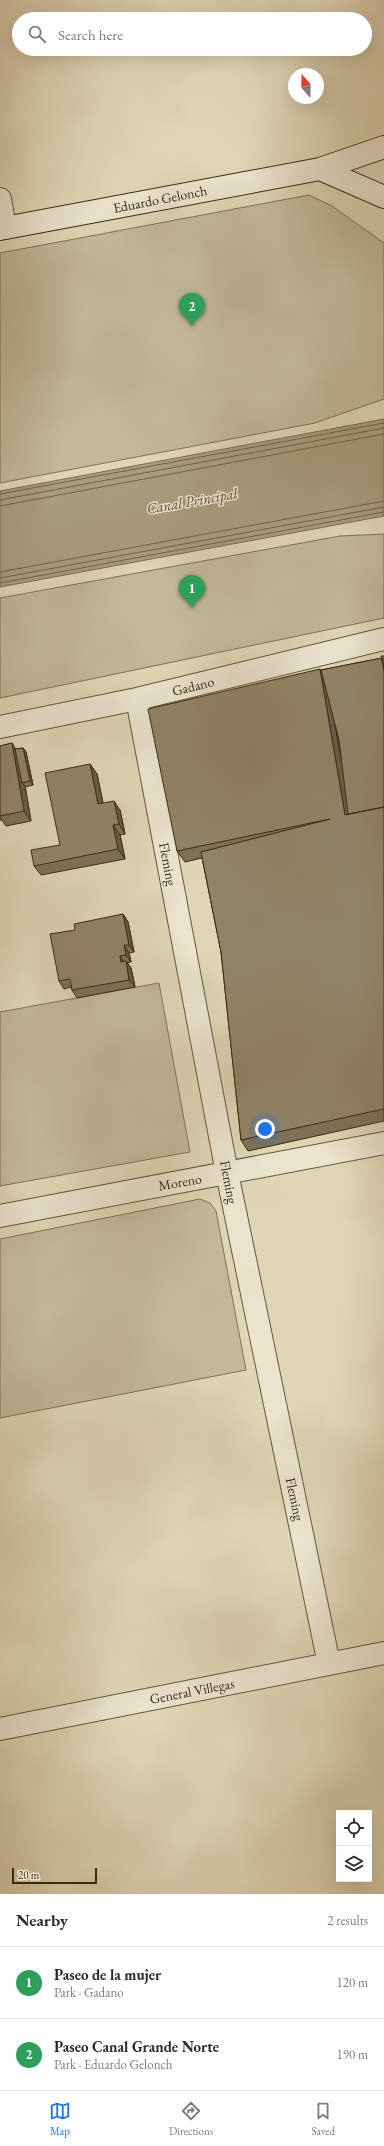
<!DOCTYPE html>
<meta charset="utf-8">
<style>
body{margin:0;font-family:"EB Garamond",serif;background:#f2f2f3;color:#2b2b33}
.controls{position:absolute;right:12px;bottom:12px;display:grid;overflow:hidden;border-radius:0px;box-shadow:0 4px 16px #0002}
.controls button{width:36px;height:36px;display:grid;place-items:center;padding:0;border:0;border-bottom:1px solid #e1e1e2;background:#fff;color:#2b2b33;font:20px sans-serif}
.compass{position:absolute;left:288px;top:68px;width:36px;height:36px;border-radius:50%;background:#fff;box-shadow:0 4px 16px #0002;rotate:340deg}
.scale{position:absolute;left:12px;bottom:10px;width:85px;box-sizing:border-box;padding-left:4px;border:2px solid #3c2a10;border-top:0;font-size:11px;line-height:14px;white-space:nowrap;color:#3c2a10;-webkit-text-stroke:3px #eae4cf;paint-order:stroke}
.you{position:absolute;left:265px;top:1129px;width:14px;height:14px;margin:-10px;border:3px solid #fff;border-radius:50%;background:#1a73e8;box-shadow:0 0 0 6px #1a73e833}
.badge{display:grid;place-items:center;width:26px;height:26px;border-radius:50%;background:#1a73e8;color:#fff;font-size:13px;font-weight:700}
.pin{position:absolute;translate:-50% -33px;filter:drop-shadow(0 1px 2px #0008)}
.pin::after{content:'';position:absolute;top:21px;width:14px;height:12px;background:inherit;clip-path:polygon(0 0,100% 0,50% 100%)}
.list{margin:0;padding:0;list-style:none}
h2{display:flex;justify-content:space-between;align-items:center;height:52px;margin:0;padding:0 16px;font-size:17px}
h2 small{font-size:13px;font-weight:400;color:#7c7c81}
.list li{display:grid;grid-template-columns:26px 1fr auto;gap:12px;align-items:center;box-sizing:border-box;height:72px;padding:0 16px;border-top:1px solid #e1e1e2}
.list b{display:block;font-size:15px;white-space:nowrap}
.list p{margin:0;font-size:13px;white-space:nowrap;color:#7c7c81}
.list em{font-size:13px;font-style:normal;color:#7c7c81}
.icon{flex:none;width:22px;height:22px;fill:none;stroke:currentColor;stroke-width:2;stroke-linecap:round;stroke-linejoin:round}
.map{position:relative;flex:none;width:384px;height:1894px;overflow:hidden}
.search{position:absolute;background:#fff;box-shadow:0 4px 16px #0002;left:12px;right:12px;top:12px;height:44px;display:flex;align-items:center;gap:10px;box-sizing:border-box;padding:0 14px;border-radius:22px;color:#7c7c81;font-size:15px}
.sheet{height:196px;background:#fff}
nav{display:flex;justify-content:space-around;align-items:center;box-sizing:border-box;height:56px;border-top:1px solid #e1e1e2;background:#fff;font-size:11px;color:#7c7c81}
nav a{display:grid;justify-items:center;gap:2px}
nav .on{color:#1a73e8}
.map>svg:first-child{display:block}
</style>
<div class="map">
<svg width="384" height="1894" viewBox="0 0 384 1894">
<rect width="100%" height="100%" fill="#dfd6b5"/>
<filter id="stains"><feTurbulence type="fractalNoise" baseFrequency=".005" numOctaves="4"/><feColorMatrix values="0 0 0 0 .2 0 0 0 0 .09 0 0 0 0 .02 0 0 0 .5 -.17"/></filter>
<radialGradient id="worn" r=".72"><stop offset=".6" stop-color="#630" stop-opacity="0"/><stop offset="1" stop-color="#630" stop-opacity=".3"/></radialGradient>
<path fill="#c3b999" stroke="#807254" d="M309,195L332,206L384,243V399L315,423L0,483V253Z
M384,534V618L0,698V598L340,536Z
M159,983L190,1152L0,1186V1012Z
M200,1199L210,1203L216,1211L246,1370L0,1418V1239Z"/>
<path fill="#a89c7d" stroke="#7d6e51" d="M384,419V516L0,587V491Z"/>
<g fill="none" stroke-linecap="round" stroke-linejoin="round">
<path stroke="#726346" stroke-width="1" d="M0,494L384,423
M0,500L384,428
M0,506L384,434
M0,572L384,501
M0,578L384,507
M0,583L384,512"/>
<g stroke="#655539" stroke-width="24">
<path id="street" d="M0,199L5,228
M137,699L227,1173L329,1664
M0,727L137,699L384,639
M0,1216L384,1143
M0,1729L384,1653"/>
</g>
<g stroke="#3c2a10" stroke-width="24">
<path id="secondary" d="M320,169L384,197
M0,229L320,169L384,147"/>
</g>
<use href="#street" stroke="#eae4cf" stroke-width="22"/>
<use href="#secondary" stroke="#eae4cf" stroke-width="22"/>
</g>
<path fill="#7d7158" stroke="#3c2a10" fill-rule="evenodd" d="M384,656V1121L248,1151L241,1140L221,952L202,858L185,862L177,851L320,669L321,670L382,658ZM335,723L339,740L343,769Z
M12,743L15,749L23,748L26,752L33,785L25,787V786L31,821L6,826L2,820H0V746Z
M90,764L97,774L103,803L120,810L125,834L120,835L125,859L41,875L34,866L60,845Z
M123,914L128,922L134,952L129,953L131,962L127,963L131,968L135,987L77,998L72,990L71,987L64,989L59,981L75,930Z"/>
<path fill="#665c47" stroke="#3c2a10" d="M320,669L327,680L351,815H345Z
M12,743L18,753L22,783L25,786L31,821L24,811Z
M23,748L26,752L33,785L30,781Z
M90,764L97,774L105,813L98,804Z
M114,801L120,810L125,834L119,824Z
M113,825L120,835L125,859L118,849Z
M123,914L128,922L134,952L129,945Z
M124,945L129,953L131,962L126,955Z
M120,956L125,964L121,962Z
M126,961L131,968L135,987L129,980Z"/>
<path fill="#918366" stroke="#3c2a10" d="M381,656H384V670Z
M382,658L384,670V807L348,814L339,740L321,670Z
M320,669L345,815L384,807V1109L241,1140L221,952L201,852L330,819L177,851L148,709Z
M12,743L24,811L0,816V746Z
M23,748L30,781L22,783L15,749Z
M90,764L98,804L114,801L119,824L113,825L118,849L34,866L31,850L60,845L45,773Z
M123,914L129,945H124L126,955L120,956L121,962L126,961L129,980L72,990L70,979L59,981L50,934L75,930L74,924Z"/>
<g text-anchor="middle" stroke-width="3" stroke-linejoin="round" paint-order="stroke">
<g font-size="14" fill="#3c2a10" stroke="#eae4cf">
<text transform="translate(160 199) rotate(-11)" y="5">Eduardo Gelonch</text>
<text transform="translate(193 686) rotate(-14)" y="5">Gadano</text>
<text transform="translate(168 864) rotate(79)" y="5">Fleming</text>
<text transform="translate(180 1182) rotate(-10)" y="5">Moreno</text>
<text transform="translate(229 1182) rotate(79)" y="5">Fleming</text>
<text transform="translate(295 1499) rotate(78)" y="5">Fleming</text>
<text transform="translate(192 1691) rotate(-11)" y="5">General Villegas</text>
</g>
<g font-size="15" font-style="italic" fill="#5c4c31" stroke="#eae4cf">
<text transform="translate(192 501) rotate(-10)" y="5">Canal Principal</text>
</g>
</g>
<rect width="100%" height="100%" filter="url(#stains)"/>
<rect width="100%" height="100%" fill="url(#worn)"/>
</svg>
<div class="controls">
<button><svg class="icon" aria-label="locate" viewBox="0 0 24 24"><circle cx="12" cy="12" r="6"/><path d="M12 2v4M12 18v4M2 12h4M18 12h4"/></svg></button>
<button><svg class="icon" aria-label="layers" viewBox="0 0 24 24"><path d="M12 4l9 5-9 5-9-5zM3 14l9 5 9-5"/></svg></button>
</div>
<svg class="compass" viewBox="-18 -18 36 36"><path d="M0-13l5 13h-10z" fill="#e53935"/><path d="M0 13l5-13h-10z" fill="#7c7c81"/></svg>
<div class="scale">20 m</div>
<div class="you"></div>
<div class="pin badge" style="left:192px;top:608px;background:#2e9e5b">1</div>
<div class="pin badge" style="left:192px;top:326px;background:#2e9e5b">2</div>
<div class="search"><svg class="icon" aria-label="search" viewBox="0 0 24 24"><circle cx="10" cy="10" r="6"/><path d="M15 15l6 6"/></svg>Search here</div>
</div>
<section class="sheet">
<h2>Nearby<small>2 results</small></h2>
<ul class="list">
<li><span class="badge" style="background:#2e9e5b">1</span><div><b>Paseo de la mujer</b><p>Park · Gadano</p></div><em>120 m</em></li>
<li><span class="badge" style="background:#2e9e5b">2</span><div><b>Paseo Canal Grande Norte</b><p>Park · Eduardo Gelonch</p></div><em>190 m</em></li>
</ul>
</section>
<nav>
<a class="on"><svg class="icon" aria-label="map" viewBox="0 0 24 24"><path d="M3 6l6-2 6 2 6-2v14l-6 2-6-2-6 2zM9 4v14M15 6v14"/></svg>Map</a>
<a><svg class="icon" aria-label="directions" viewBox="0 0 24 24"><path d="M12 3l9 9-9 9-9-9zM9 14v-3h6M13 9l2 2-2 2"/></svg>Directions</a>
<a><svg class="icon" aria-label="saved" viewBox="0 0 24 24"><path d="M7 4h10v16l-5-4-5 4z"/></svg>Saved</a>
</nav>
